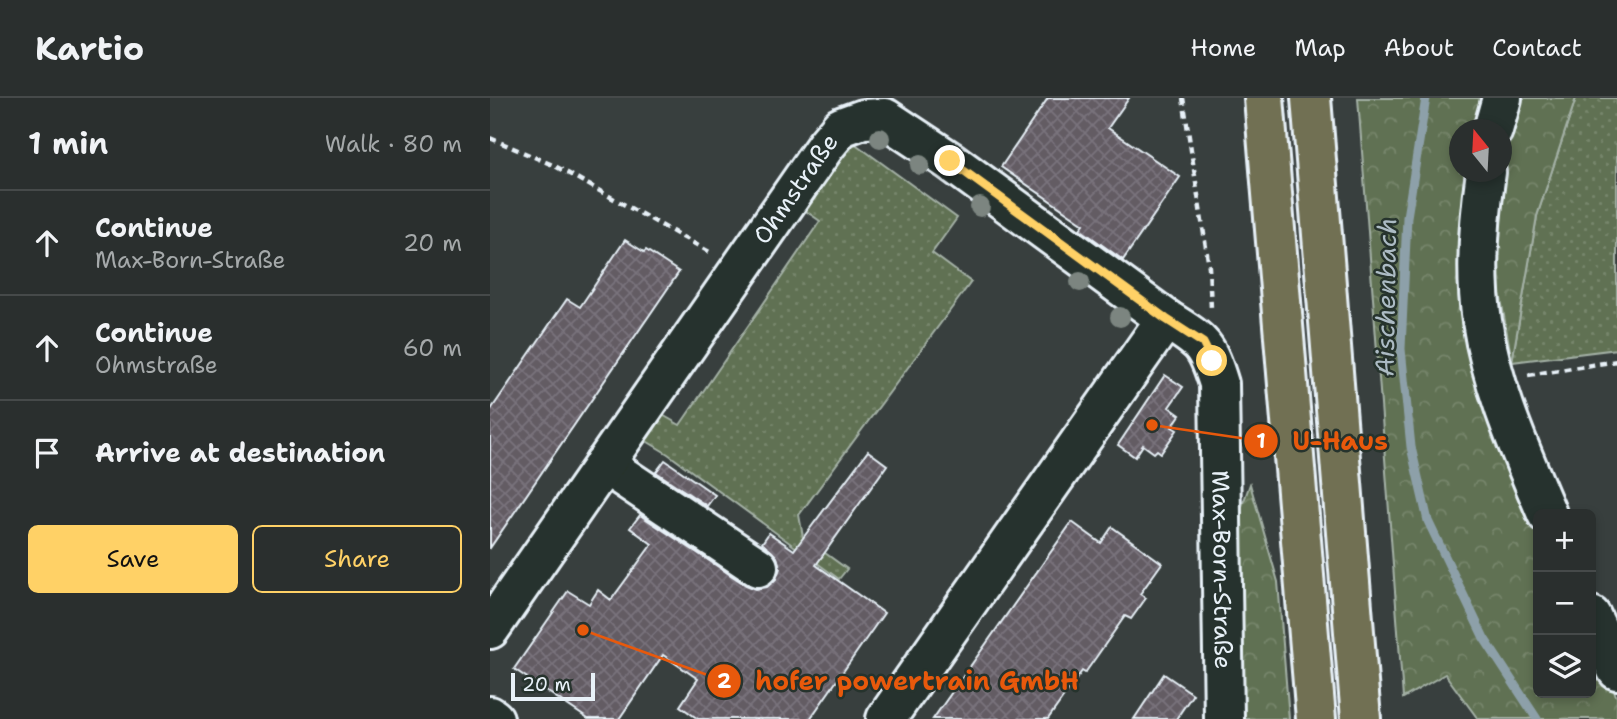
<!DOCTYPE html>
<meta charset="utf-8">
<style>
body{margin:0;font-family:"Shantell Sans",sans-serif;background:#323736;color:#f1f3f6}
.controls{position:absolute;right:21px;bottom:21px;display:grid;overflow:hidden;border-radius:10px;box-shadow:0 4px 10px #0003}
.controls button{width:63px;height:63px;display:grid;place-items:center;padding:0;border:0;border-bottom:2px solid #464a4a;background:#2a2f2e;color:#f1f3f6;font:35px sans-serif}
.compass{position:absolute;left:959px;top:21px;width:63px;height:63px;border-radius:50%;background:#2a2f2e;box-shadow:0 4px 10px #0003;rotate:342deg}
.scale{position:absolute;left:21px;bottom:18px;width:84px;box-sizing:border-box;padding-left:7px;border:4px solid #e8f1f8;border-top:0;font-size:19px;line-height:24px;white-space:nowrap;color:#e8f1f8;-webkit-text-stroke:5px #26332d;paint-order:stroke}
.stop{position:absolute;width:21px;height:21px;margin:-16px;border:5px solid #ffd166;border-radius:50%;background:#fff}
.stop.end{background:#ffd166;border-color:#fff;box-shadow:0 2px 7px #0008}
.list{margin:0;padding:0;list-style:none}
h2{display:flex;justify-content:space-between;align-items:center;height:91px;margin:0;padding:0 28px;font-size:30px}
h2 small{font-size:23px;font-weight:400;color:#a5a9aa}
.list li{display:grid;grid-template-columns:46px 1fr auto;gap:21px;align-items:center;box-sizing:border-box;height:105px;padding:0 28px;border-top:2px solid #464a4a}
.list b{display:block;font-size:26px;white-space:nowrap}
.list p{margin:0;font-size:23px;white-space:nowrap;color:#a5a9aa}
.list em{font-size:23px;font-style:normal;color:#a5a9aa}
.actions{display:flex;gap:14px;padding:21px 28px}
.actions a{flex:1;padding:16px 0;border:2px solid #ffd166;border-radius:10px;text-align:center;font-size:24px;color:#ffd166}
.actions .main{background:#ffd166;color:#111}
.icon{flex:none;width:38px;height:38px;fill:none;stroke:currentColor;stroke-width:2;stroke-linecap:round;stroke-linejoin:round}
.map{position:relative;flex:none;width:1127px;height:621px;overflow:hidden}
header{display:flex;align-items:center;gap:42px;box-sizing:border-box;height:98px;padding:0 35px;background:#2a2f2e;border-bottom:2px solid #464a4a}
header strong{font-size:33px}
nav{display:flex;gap:38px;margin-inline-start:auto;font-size:24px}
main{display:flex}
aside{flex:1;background:#2a2f2e}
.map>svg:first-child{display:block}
</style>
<header>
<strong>Kartio</strong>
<nav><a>Home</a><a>Map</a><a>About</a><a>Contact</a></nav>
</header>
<main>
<aside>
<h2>1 min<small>Walk · 80 m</small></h2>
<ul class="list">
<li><svg class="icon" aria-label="ahead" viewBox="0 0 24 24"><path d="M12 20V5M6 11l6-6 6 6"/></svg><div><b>Continue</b><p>Max-Born-Straße</p></div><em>20 m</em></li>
<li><svg class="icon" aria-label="ahead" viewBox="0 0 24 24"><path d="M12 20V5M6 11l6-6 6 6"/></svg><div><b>Continue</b><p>Ohmstraße</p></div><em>60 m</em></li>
<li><svg class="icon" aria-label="arrive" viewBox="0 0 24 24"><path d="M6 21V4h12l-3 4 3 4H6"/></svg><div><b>Arrive at destination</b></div></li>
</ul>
<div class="actions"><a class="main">Save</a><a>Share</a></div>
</aside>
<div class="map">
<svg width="1127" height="621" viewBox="0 0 1127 621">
<defs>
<pattern id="grass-dots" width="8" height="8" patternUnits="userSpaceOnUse" patternTransform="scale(1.75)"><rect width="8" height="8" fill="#607153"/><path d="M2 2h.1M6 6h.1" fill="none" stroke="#77866c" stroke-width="1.8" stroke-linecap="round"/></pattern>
<pattern id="forest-crowns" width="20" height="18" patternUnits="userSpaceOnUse" patternTransform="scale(1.75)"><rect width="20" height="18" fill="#607153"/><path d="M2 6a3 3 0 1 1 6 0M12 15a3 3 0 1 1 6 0" fill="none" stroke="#77866c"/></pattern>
<pattern id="building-cross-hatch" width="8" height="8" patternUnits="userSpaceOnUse" patternTransform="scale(1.75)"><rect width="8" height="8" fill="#635b64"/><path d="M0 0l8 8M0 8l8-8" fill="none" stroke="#79737b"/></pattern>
</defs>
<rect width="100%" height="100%" fill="#383f3e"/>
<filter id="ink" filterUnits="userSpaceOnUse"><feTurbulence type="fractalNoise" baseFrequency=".0143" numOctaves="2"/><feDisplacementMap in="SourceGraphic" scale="14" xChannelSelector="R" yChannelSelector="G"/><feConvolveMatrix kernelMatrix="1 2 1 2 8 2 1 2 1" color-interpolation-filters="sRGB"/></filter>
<g filter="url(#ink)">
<path fill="url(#grass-dots)" stroke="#a4b1a6" stroke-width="2" d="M1086,0H1127V251L1022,264L1047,118Z
M360,42L467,120L442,155L481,184L309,417L313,439L357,471L349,481L178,356L153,341L169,315L190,327L330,123L310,109Z"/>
<path fill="url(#forest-crowns)" stroke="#a4b1a6" stroke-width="2" d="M868,0H994L988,31L970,32V74H980L1048,430V595H1101V550L1127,599V621H988L955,576L913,600Z
M1031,0H1086L1047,118L1022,264L1003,155L1012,66Z
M760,386L788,484L799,621H747L738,447Z"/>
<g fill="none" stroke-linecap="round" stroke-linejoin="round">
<path stroke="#8da0a9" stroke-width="9" d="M936,0L917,119L911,251L921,349L938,423L994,540L1047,621"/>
</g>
<path fill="url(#building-cross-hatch)" stroke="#e8f1f8" stroke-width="2" d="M558,0H639L618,30L690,79L633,162L590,131L594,126L511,69Z
M135,142L154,154L156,152L189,174L0,450V313L77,201L90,209Z
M675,277L693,289L679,309L690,317L682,329L687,332L671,355L667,352L664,355L653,347L645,359L628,347Z
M378,353L397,367L326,467L394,515L320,621H208L190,608L208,581L173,557L129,621H98L24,571L78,493L99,506L108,492L121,502L162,446L140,430L150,417L256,487L266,491L277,489L286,481L290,470L287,459L272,445L279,435L304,452Z
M175,362L225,397L217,408L166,374Z
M582,424L611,445L622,429L672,465L650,496L656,500L641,521L635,518L595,575L592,573L558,621H443Z
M674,576L703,596L686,621H644Z"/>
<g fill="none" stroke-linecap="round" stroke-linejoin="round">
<g stroke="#e8f1f8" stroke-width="44">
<g id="minor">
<path d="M1003,32L1012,0"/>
<path d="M996,74C989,121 985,176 992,223C1002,290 1031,354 1057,416"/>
<path id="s1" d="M676,221C712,244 716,244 729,286L734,621"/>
<path d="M114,366L268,469"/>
<path d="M1101,518L1127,572"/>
<path id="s2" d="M0,531L336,47L351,29L373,21L395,20L460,63L676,221L396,621"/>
<path d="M0,618L4,621"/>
</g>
</g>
<g stroke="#e8f1f8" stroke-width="44">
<path id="highway" d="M774,0L826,621
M821,0L871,621"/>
</g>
<path stroke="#e8f1f8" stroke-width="4.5" stroke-dasharray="7 5" stroke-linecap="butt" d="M693,0L719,169L721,210
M0,40L65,68L223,156
M1038,277L1127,263"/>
<use href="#minor" stroke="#26332d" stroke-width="38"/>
<use href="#highway" stroke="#716f52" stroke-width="38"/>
</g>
<g fill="#7b8580">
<circle cx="390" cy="40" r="10"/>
<circle cx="430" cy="67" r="10"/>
<circle cx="490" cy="109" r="10"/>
<circle cx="590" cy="184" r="10"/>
<circle cx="630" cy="219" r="10"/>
</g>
</g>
<g fill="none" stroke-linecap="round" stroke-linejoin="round" filter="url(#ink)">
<path stroke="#ffd166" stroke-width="9" d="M460,63L676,221L713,245L722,263"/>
</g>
<g text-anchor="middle" stroke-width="5" stroke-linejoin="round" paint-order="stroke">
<g font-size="24" fill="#e8f1f8" stroke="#26332d">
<text dy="8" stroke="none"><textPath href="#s2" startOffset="536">Ohmstraße</textPath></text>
<text dy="8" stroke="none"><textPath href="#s1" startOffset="273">Max-Born-Straße</textPath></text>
</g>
<g font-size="26" font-style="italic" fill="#acbbc4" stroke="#26332d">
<text transform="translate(896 199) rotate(-89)" y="9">Aischenbach</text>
</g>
</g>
<path fill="none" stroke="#e8590c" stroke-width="2.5" d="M662 327L771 343M93 532L234 583"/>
<g fill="#e8590c" stroke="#26332d" stroke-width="2.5">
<circle cx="662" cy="327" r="7"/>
<circle cx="93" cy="532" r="7"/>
<circle cx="771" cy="343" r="18"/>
<circle cx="234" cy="583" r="18"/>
</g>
<g font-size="21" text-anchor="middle" font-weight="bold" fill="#fff">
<text x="771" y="350">1</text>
<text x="234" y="590">2</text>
</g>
<g font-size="26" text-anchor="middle" font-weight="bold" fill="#e8590c" stroke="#26332d" stroke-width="5" stroke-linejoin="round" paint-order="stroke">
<text x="850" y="352">U-Haus</text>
<text x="427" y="592">hofer powertrain GmbH</text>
</g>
</svg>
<div class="controls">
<button>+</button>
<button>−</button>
<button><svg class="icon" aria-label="layers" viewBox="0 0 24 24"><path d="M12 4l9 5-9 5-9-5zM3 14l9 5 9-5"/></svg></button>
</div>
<svg class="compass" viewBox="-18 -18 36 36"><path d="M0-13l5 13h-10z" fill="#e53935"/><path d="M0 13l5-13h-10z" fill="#a5a9aa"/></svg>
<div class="scale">20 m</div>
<div class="stop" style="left:722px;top:263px"></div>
<div class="stop end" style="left:460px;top:63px"></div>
</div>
</main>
